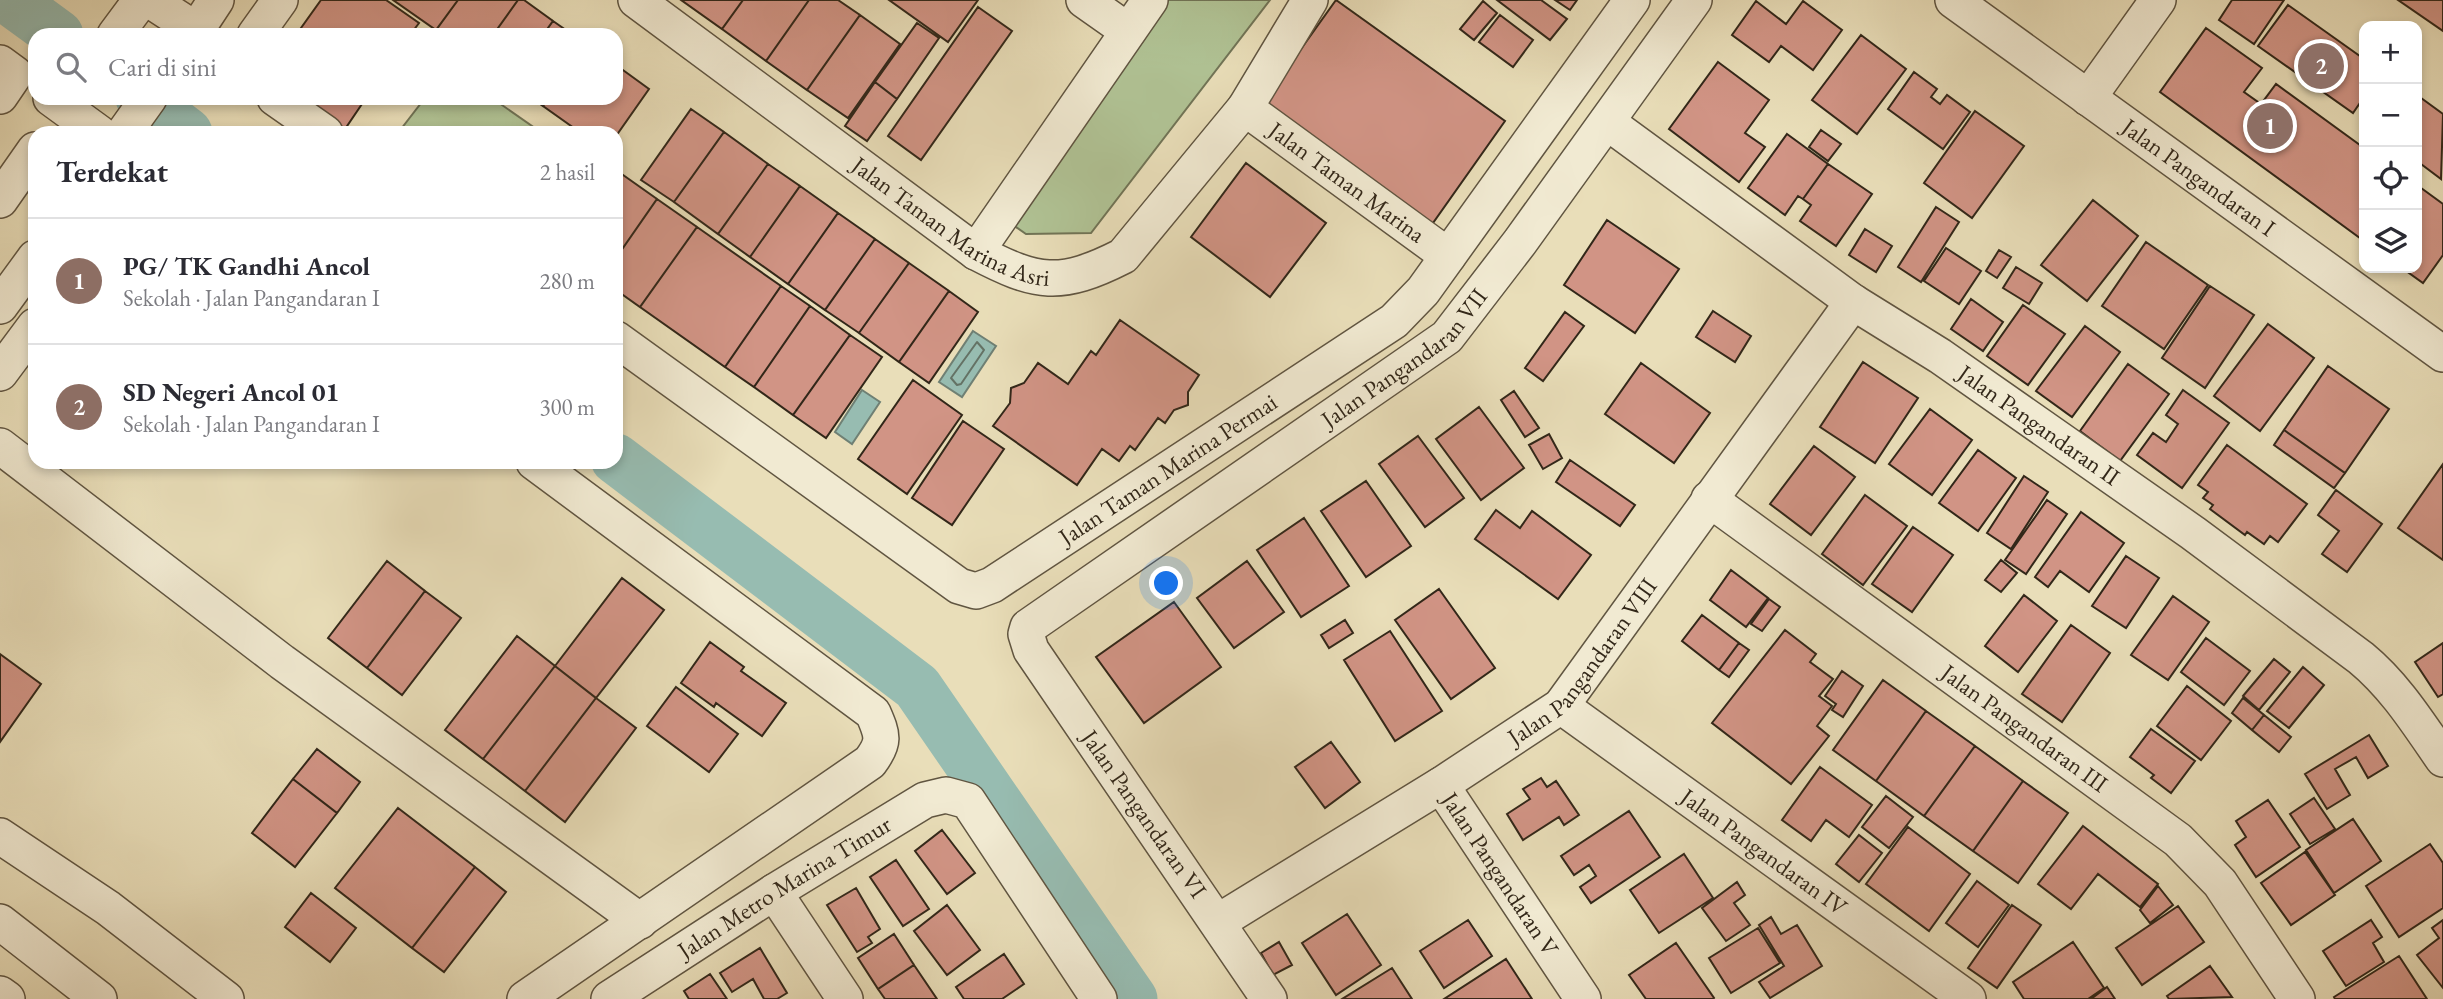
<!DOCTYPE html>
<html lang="id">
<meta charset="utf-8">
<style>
body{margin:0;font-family:"EB Garamond",serif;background:#f2f2f3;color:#2b2b33}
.controls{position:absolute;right:21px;top:21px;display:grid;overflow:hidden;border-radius:14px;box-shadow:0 4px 10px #0003}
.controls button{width:63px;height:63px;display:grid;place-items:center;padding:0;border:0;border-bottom:2px solid #e1e1e2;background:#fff;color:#2b2b33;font:35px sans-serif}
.you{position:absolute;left:1167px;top:584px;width:24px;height:24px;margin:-18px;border:5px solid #fff;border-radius:50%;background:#1a73e8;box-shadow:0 0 0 10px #1a73e833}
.badge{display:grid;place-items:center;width:46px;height:46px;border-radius:50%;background:#8f2418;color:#fff;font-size:23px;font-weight:700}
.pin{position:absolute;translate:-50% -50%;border:4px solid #fff;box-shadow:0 2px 7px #0006}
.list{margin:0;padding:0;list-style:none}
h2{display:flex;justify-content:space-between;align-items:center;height:91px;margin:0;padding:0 28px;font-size:30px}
h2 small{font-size:23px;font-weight:400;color:#7c7c81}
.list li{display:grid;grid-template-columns:46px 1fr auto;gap:21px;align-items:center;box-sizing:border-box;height:126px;padding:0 28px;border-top:2px solid #e1e1e2}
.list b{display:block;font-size:26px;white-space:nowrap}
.list p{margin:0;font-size:23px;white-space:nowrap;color:#7c7c81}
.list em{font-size:23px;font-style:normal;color:#7c7c81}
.icon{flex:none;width:38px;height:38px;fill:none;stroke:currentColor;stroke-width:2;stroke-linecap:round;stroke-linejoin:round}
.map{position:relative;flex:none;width:2443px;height:999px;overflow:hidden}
.search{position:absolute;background:#fff;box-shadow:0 4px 10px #0003;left:28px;top:28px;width:595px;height:77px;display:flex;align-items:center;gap:18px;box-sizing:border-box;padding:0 24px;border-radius:21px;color:#7c7c81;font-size:26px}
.panel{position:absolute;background:#fff;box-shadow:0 4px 10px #0003;left:28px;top:126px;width:595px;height:343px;border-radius:21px}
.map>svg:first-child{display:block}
</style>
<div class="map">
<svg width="2443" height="999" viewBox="0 0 2443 999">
<rect width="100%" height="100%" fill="#e9deb9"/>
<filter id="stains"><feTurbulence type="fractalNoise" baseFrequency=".00286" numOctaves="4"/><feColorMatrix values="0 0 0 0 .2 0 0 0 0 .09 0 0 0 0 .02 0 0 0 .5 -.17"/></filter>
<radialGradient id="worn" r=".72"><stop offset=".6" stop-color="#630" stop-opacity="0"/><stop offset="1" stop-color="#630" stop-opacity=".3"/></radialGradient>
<path fill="#b0c294" stroke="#717456" stroke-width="2" d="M1163,0H1270L1091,233L1026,234L1000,216Z
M425,98H492L542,133H398Z"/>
<path fill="#97bcb1" stroke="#6f8074" stroke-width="2" d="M973,331L996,346L962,397L939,382Z
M862,390L880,402L852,444L835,432Z"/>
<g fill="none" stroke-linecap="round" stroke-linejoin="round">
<path stroke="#647265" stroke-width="2" d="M977,342L984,350L961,384L957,385L951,378Z"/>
<path stroke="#97bcb1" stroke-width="51" d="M10,0L58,35
M141,98L187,133
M616,459L917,687L1132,999"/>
</g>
<path fill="#d19485" stroke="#322719" stroke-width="2" d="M321,0H386L419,23L410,35H296Z
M393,0H458L436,30Z
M458,0H518L493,35H443L436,30Z
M518,0H524L553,21L543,35H493Z
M681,0H743L722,29Z
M743,0H809L766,61L722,29Z
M809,0H838L860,15L807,90L766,61Z
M889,0H978L948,42Z
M1336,0L1505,121L1428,230L1258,109Z
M1497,0H1541L1567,19L1550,40Z
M1555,0H1577L1570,10Z
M2232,0H2284L2254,44L2219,20Z
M2398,0H2443V31Z
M1483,1L1497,13L1474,40L1460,29Z
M1756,1L1786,24L1803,1L1842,30L1813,70L1781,46L1769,62L1732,35Z
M2288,5L2364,59V97L2353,113L2258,46Z
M978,7L1012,31L921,160L888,136Z
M860,15L900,44L848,118L807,90Z
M1500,15L1533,40L1513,67L1479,42Z
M553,21L573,35H543Z
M917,23L939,38L897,99L875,82Z
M2206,28L2262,68L2244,92L2261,104L2276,84L2364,148V241L2160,92Z
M1861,35L1906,69L1857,134L1812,100Z
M1718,62L1769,100L1745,133L1765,147L1739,182L1669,129Z
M616,65L649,89L616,136V133H581L543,106L549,98H616Z
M1914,72L1937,89L1931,97L1940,104L1947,95L1970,112L1943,149L1888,109Z
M875,82L897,99L867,141L845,126Z
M2417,95L2443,114L2441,179L2417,161Z
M301,98H366L345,129Z
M532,98H549L543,106Z
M691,109L724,132L674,202L641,180Z
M1975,111L2024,146L1972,218L1924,183Z
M1821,130L1841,144L1828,161L1809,147Z
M724,132L768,164L718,234L674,202Z
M1787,134L1828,164L1803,199L1798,196L1785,215L1748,188Z
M1246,163L1326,223L1270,297L1191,237Z
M768,164L800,186L750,257L718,234Z
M1828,164L1872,194L1836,246L1800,221L1811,205L1803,199Z
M616,170L657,199L616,258Z
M2417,185L2443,204V255L2423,283L2402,268H2417Z
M800,186L838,213L788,284L750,257Z
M657,199L697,227L640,307L616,290V258Z
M2093,200L2138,236L2087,301L2041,265Z
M1936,207L1959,222L1921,282L1898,267Z
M838,213L875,239L825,310L788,284Z
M1607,220L1679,269L1635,333L1564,285Z
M697,227L781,286L725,367L640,307Z
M1865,229L1892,246L1876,272L1849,255Z
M875,239L909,263L859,333L825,310Z
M2146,242L2208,285L2164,349L2102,306Z
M1946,248L1981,271L1959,304L1924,281Z
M1999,250L2011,257L1997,278L1986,271Z
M909,263L949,291L899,362L859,333Z
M2016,267L2042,283L2029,304L2003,288Z
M781,286L810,306L754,387L725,367Z
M2210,286L2254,315L2205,388L2162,358Z
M949,291L978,312L929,383L899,362Z
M1971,299L2003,322L1983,351L1951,329Z
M2023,305L2065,334L2028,385L1987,356Z
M810,306L850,335L793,415L754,387Z
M1713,311L1751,336L1735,362L1696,337Z
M1565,312L1584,326L1543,381L1525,368Z
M1120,320L1199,375L1188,392V405L1174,410L1165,423L1158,418L1135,450L1130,446L1119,461L1102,449L1077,485L993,426L1010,403L1011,388L1024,383L1038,363L1068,384L1091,351L1096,355Z
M2268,324L2314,358L2260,431L2214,396Z
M2085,326L2120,352L2072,417L2036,391Z
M850,335L882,357L826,438L793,415Z
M1863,362L1918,398L1875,463L1820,427Z
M1641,363L1710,413L1674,463L1605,414Z
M2128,364L2169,394L2120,461L2080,431Z
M2328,366L2389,409L2345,473L2284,430Z
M913,380L962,415L907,494L858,459Z
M2183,390L2229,423L2182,488L2137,455L2153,433L2166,442L2178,424L2166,415Z
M1514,391L1539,428L1525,437L1501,400Z
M1479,407L1524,468L1481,500L1436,439Z
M1930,409L1972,440L1932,495L1889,464Z
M963,421L1004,449L952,525L912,498Z
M2284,430L2345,473L2334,488L2274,445Z
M1549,434L1562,458L1543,469L1529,445Z
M1418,436L1464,498L1425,527L1379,464Z
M2227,445L2307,504L2278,542L2270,536L2264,544L2247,532L2245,535L2210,509L2213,505L2203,498L2208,492L2198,485Z
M1814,446L1855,477L1811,535L1770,504Z
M1978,450L2016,478L1978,531L1939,503Z
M1570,460L1635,505L1620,526L1556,482Z
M2443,464V560L2398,528Z
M2024,476L2048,492L2011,549L1987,533Z
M1366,481L1411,546L1366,577L1321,511Z
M2336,490L2382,524L2347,572L2322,554L2339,531L2318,515Z
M1865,495L1907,526L1863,585L1822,554Z
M2047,500L2067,514L2026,574L2005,560Z
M1496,510L1520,528L1532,511L1591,555L1558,599L1475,539Z
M2081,512L2124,543L2089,592L2060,571L2048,587L2035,577Z
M1304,518L1349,586L1301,617L1257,550Z
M1913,527L1953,555L1912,612L1872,584Z
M2126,556L2159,578L2126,628L2092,606Z
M2001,560L2017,573L2001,592L1985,580Z
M387,561L425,591L367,668L328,638Z
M1247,561L1284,612L1234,648L1197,598Z
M1731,570L1768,598L1746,627L1710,600Z
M622,578L664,610L596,698L555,666Z
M1439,589L1495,668L1451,699L1395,620Z
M425,591L461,618L402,695L367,668Z
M2024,595L2057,621L2018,672L1985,646Z
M2173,596L2209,622L2168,680L2131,655Z
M1769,599L1780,607L1762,631L1751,624Z
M1174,602L1221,667L1144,723L1096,657Z
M1702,615L1739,643L1719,670L1682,641Z
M1345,620L1353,633L1329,648L1321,635Z
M2071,625L2110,653L2062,722L2022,694Z
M1785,630L1816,654L1810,662L1833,679L1819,696L1832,706L1817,726L1829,736L1791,784L1712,723Z
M1390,631L1442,711L1395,741L1344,660Z
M517,636L555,666L483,759L445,730Z
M2206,638L2250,671L2224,705L2181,672Z
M710,642L744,667L741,671L786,703L762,736L716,703L714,707L681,683Z
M1739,643L1749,650L1729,677L1719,670Z
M2443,643V694L2438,697L2415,662Z
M0,654L41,684L0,742Z
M2274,659L2290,672L2259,710L2243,696Z
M555,666L596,698L525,791L483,759Z
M2303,667L2324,685L2289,728L2267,711Z
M1842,671L1863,686L1843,717L1832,710L1836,704L1825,696Z
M1883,680L1926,711L1876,781L1833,750Z
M2187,686L2231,721L2201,760L2157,726Z
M676,687L738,734L709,772L647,726Z
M596,698L636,728L565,822L525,791Z
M2243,698L2264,715L2252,730L2232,713Z
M1926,711L1975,746L1924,816L1876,781Z
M2264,715L2291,737L2279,752L2252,730Z
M2151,729L2195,761L2171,793L2151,778L2154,775L2130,757Z
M2369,735L2388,766L2368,778L2356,757L2335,769L2350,795L2327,809L2305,774Z
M1331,742L1360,782L1325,808L1295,767Z
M1975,746L2023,781L1973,851L1924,816Z
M317,749L360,782L337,813L293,779Z
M1820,767L1872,805L1849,837L1826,820L1811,841L1782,820Z
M1541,778L1547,787L1556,781L1579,815L1564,825L1559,817L1523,840L1507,814L1530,799L1523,789Z
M293,779L337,813L295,867L252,833Z
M2023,781L2068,813L2018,883L1973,851Z
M1886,796L1913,817L1889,848L1862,827Z
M2314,798L2335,829L2310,844L2290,814Z
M2268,800L2300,847L2256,877L2235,845L2246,837L2236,821Z
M398,808L475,867L412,948L335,888Z
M1629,811L1660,857L1591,903L1580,887L1596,876L1589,865L1574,875L1561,856Z
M2353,819L2381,861L2334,893L2306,850Z
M2083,826L2158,884L2140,907L2098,874L2071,909L2038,884Z
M1908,827L1970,874L1929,931L1866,884Z
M942,830L975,873L947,894L915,851Z
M1859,835L1882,853L1859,882L1836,864Z
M2430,844L2443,863V908L2399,937L2366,886Z
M2305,852L2335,895L2291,925L2261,883Z
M1684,854L1713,898L1659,933L1630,890Z
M896,860L929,909L903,926L870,877Z
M475,867L506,892L444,972L412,948Z
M1977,881L2009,905L1978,947L1946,923Z
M1737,882L1745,895L1734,903L1750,925L1726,941L1702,908Z
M2158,886L2173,905L2150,923L2140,910Z
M856,888L880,929L868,937L872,943L857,952L827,905Z
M311,893L356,928L330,962L285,927Z
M947,905L980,950L947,975L914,931Z
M2012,905L2041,925L1997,988L1968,968Z
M2178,906L2204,942L2142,985L2116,948Z
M1347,914L1381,965L1336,995L1302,943Z
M1771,917L1781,934L1797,925L1822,966L1770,998L1759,982L1784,966L1759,925Z
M1468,920L1492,956L1444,988L1420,951Z
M2371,920L2382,937L2373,943L2384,962L2346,986L2323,951Z
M2443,920V988L2417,955L2439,938L2432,928Z
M1758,928L1780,963L1731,993L1709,958Z
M894,934L914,965L878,989L858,958Z
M1279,942L1292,965L1273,975L1261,953Z
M2073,942L2104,988L2088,999H2024L2013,982Z
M1676,943L1714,998L1713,999H1646L1629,975Z
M760,948L787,993L777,999H764L753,979L732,992L720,973Z
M1004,954L1024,984L1002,999H964L956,987Z
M2399,956L2427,999H2335L2334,997Z
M1506,959L1532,999H1444Z
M914,965L937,999H885L878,989Z
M2210,966L2232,997L2169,999L2167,996Z
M1392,968L1412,999H1342Z
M710,974L727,999H689L684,991Z
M2107,987L2115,999H2091Z"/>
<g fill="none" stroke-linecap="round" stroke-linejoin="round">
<g stroke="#605541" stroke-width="38">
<g id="minor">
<path d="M150,0L196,30"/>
<path id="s1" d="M636,0L976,252C1037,284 1060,288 1123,256L1245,108L1310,0"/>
<path d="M1084,0L1128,31"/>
<path id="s2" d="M1953,0L2443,354"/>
<path d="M115,35L141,0"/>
<path d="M193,35L216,0"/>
<path d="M255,35L280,0"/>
<path d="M0,63L15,74L0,96"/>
<path d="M51,98L99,133"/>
<path d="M275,98L325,133"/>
<path d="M2088,98L2158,0"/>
<path id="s3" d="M1245,108L1448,256"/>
<path id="s4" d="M1607,122L1853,302L1940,356L2193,533L2361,658C2395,686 2418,723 2443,759"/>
<path d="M124,133L149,98"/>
<path d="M0,200L35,150"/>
<path d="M976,252L1150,0"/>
<path d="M0,306L35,258"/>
<path id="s5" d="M616,339L959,586L976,591L992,585L1394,321L1423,291L1632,0"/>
<path d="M0,373L35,326"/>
<path d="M0,446L282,662L640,921"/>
<path id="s6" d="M1709,499L2178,840L2220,883L2297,999"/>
<path id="s7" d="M1561,706L1968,999"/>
<path id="s8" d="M1441,785L1583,999"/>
<path d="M0,836L108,908L226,999"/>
<path d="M774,892L845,999"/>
<path d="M0,922L99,999"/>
<path id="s9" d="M1218,922L1441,785L1561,706L1853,302"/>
<path d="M0,994L7,999"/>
<path d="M525,999L870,762C885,742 883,736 873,713L534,462"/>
<path id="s10" d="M609,999L774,892L925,800L946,795L968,801L1099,999"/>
<path id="s11" d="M1269,999L1031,650L1026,634L1028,627L1447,337L1520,242L1694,0"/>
</g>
</g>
<use href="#minor" stroke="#f1ead2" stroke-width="35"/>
</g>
<g text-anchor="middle" stroke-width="6" stroke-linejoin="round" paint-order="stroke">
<g font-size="24" fill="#322719" stroke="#f1ead2">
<text dy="8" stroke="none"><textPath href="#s2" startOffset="303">Jalan Pangandaran I</textPath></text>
<text dy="8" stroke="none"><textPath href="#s3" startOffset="126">Jalan Taman Marina</textPath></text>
<text dy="8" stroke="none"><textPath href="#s1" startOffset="387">Jalan Taman Marina Asri</textPath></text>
<text dy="8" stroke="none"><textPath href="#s11" startOffset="910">Jalan Pangandaran VII</textPath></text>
<text dy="8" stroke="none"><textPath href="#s4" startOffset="528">Jalan Pangandaran II</textPath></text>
<text dy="8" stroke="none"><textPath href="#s5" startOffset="668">Jalan Taman Marina Permai</textPath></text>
<text dy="8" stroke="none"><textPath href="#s9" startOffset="452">Jalan Pangandaran VIII</textPath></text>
<text dy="8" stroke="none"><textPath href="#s6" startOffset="390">Jalan Pangandaran III</textPath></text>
<text transform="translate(1144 814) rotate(55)" y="8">Jalan Pangandaran VI</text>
<text dy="8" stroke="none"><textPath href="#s7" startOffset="250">Jalan Pangandaran IV</textPath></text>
<text dy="8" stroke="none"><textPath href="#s8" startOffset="107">Jalan Pangandaran V</textPath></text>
<text dy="8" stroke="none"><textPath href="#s10" startOffset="208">Jalan Metro Marina Timur</textPath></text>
</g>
</g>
<rect width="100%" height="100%" filter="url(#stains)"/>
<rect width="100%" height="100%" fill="url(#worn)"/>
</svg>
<div class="controls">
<button>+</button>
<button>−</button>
<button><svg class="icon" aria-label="locate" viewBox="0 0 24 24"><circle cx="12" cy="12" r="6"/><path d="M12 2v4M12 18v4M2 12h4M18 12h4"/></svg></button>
<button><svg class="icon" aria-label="layers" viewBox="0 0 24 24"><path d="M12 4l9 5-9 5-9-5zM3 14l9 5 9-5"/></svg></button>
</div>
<div class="you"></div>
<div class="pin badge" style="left:2270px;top:126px;background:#8d6e63">1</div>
<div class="pin badge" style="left:2321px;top:66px;background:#8d6e63">2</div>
<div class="search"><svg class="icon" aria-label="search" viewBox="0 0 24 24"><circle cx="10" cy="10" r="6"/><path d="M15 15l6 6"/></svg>Cari di sini</div>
<section class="panel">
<h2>Terdekat<small>2 hasil</small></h2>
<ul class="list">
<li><span class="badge" style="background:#8d6e63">1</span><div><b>PG/ TK Gandhi Ancol</b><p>Sekolah · Jalan Pangandaran I</p></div><em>280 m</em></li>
<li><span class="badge" style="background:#8d6e63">2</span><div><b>SD Negeri Ancol 01</b><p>Sekolah · Jalan Pangandaran I</p></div><em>300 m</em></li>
</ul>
</section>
</div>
